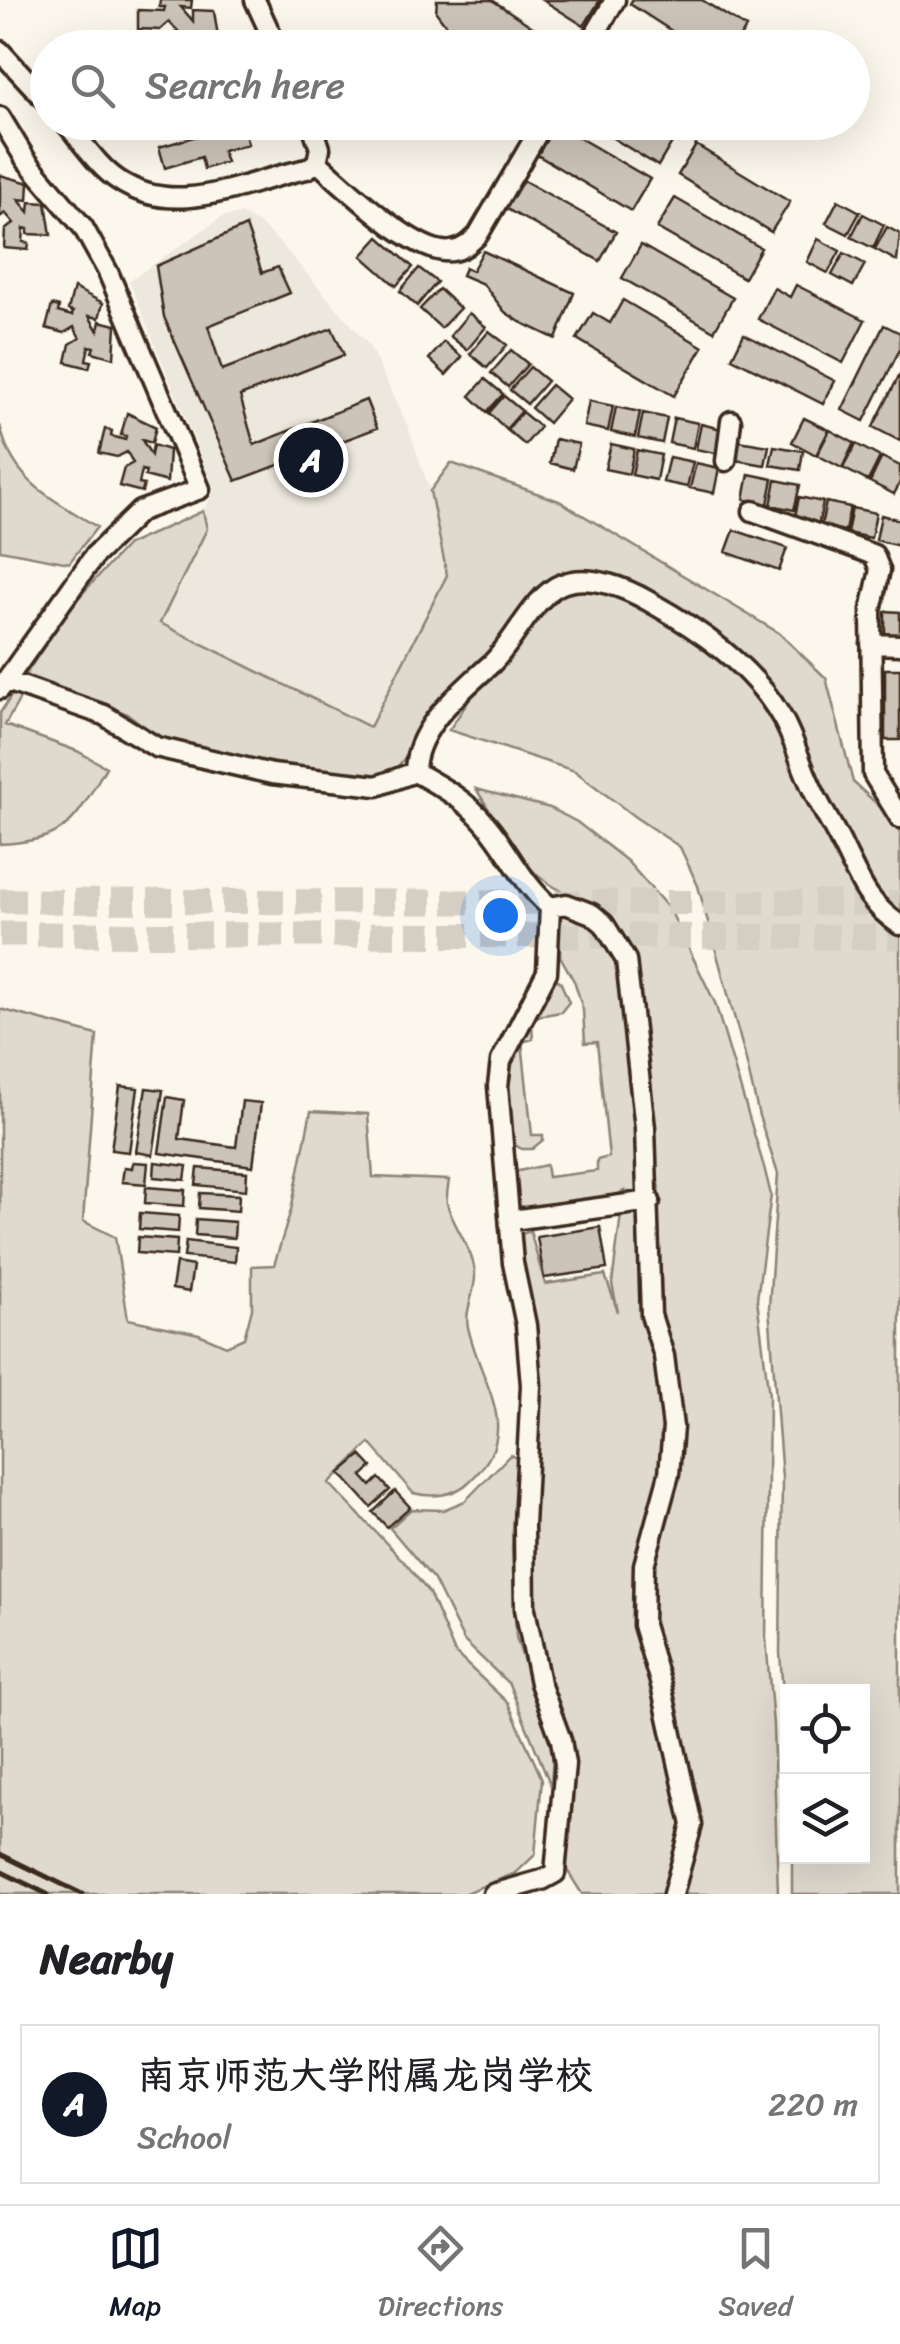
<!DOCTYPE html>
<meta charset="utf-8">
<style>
body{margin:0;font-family:Sriracha,"LXGW WenKai TC",sans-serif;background:#f2f2f2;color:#202124}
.controls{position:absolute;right:30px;bottom:30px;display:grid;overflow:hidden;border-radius:0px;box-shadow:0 10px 40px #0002}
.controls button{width:90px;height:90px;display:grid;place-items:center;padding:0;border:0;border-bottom:2px solid #e0e0e0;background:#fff;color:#202124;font:50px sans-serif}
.you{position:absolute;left:500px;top:915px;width:35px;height:35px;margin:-25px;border:8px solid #fff;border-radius:50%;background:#1a73e8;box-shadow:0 0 0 15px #1a73e833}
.badge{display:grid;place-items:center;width:65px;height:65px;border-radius:50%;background:#111827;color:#fff;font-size:32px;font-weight:700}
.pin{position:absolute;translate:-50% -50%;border:5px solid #fff;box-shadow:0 2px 10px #0006}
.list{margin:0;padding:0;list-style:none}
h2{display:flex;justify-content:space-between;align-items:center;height:130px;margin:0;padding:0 40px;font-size:42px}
h2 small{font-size:32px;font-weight:400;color:#757577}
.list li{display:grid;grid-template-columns:65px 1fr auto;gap:30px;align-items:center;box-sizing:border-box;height:160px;margin:0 20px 20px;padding:0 20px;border:2px solid #e0e0e0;border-radius:0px}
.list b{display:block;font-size:38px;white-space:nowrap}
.list p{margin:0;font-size:32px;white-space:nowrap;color:#757577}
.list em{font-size:32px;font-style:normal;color:#757577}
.icon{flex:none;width:55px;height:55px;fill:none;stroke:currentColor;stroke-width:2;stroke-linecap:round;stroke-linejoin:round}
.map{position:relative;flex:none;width:900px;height:1894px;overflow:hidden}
.search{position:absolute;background:#fff;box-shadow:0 10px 40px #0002;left:30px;right:30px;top:30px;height:110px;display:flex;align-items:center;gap:25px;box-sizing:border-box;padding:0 35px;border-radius:55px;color:#757577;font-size:38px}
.sheet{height:310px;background:#fff}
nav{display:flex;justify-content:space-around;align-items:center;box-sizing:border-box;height:140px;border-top:2px solid #e0e0e0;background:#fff;font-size:28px;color:#757577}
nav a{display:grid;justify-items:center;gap:5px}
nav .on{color:#111827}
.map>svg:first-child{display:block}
</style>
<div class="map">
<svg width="900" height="1894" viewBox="0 0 900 1894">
<rect width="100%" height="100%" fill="#fbf7ec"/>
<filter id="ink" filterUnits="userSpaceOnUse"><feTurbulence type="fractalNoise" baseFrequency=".01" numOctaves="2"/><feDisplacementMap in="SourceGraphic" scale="20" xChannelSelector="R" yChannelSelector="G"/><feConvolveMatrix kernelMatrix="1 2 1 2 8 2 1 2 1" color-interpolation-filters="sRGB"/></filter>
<g filter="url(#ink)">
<path fill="#ede8dd" d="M241,214L261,225L279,242L369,345L409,429L430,491L447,575L370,727L160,623L207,529L203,511L215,490L129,281L222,217Z"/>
<path fill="#dfd9ce" stroke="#8d8276" stroke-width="2.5" d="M0,425C12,482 52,498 97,527L69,563L0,550Z
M451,463L559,501L779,633L826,678L853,782L900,825V1894H792V1857L862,1856V1692H788L787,1746L780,1653L782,1478L769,1308L778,1174L759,1116L744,1052L698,886L680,847L635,817L575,771L449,730L488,672L480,663L399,765L382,776L354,778L315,774L233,757L157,736L128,714L32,677L5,725L77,751L106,767C74,822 69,840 0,844V713L71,606L127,545L203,511L207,529L160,623L370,727L447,575L430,491Z
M476,789L550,808L577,822L627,861L670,910L715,1003L764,1167L771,1195L757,1299L769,1396L766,1638L773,1725L778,1894H582L562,1862L569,1777L532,1633L530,1466L516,1236L530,1231L545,1284L605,1275L618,1312L612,1284L624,1191L612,1197L532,1210L515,1204L514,1172L546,1165L548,1177L597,1171V1160L609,1157L597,1042L585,1043L583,1010L575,983L560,956L562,896L565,892C522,875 500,825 476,789Z
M551,977L560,981L569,1002L561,1012L538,1016L532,1024L533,1039L522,1042L532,1135H543V1140L532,1149H522L511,1143L503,1084L507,1059Z
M0,1009L97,1035L83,1221L115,1237L128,1319L199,1334L226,1346L244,1338L252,1309V1266L274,1265L291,1210L311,1111L368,1114L373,1177L449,1180C448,1187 446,1197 447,1203C451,1223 474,1250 475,1274C476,1292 464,1310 468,1327C480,1385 526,1430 470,1481C455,1496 433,1498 413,1493L370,1443L329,1483L407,1565L429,1593L455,1653L508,1703L542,1779L535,1855L516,1873L463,1894H0Z
M510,1455L519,1459L512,1547L516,1637L553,1751L551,1786L509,1684L464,1641L434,1580L390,1528L411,1509L443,1510L465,1501Z"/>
<path fill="#ccc4b9" stroke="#3b2a1e" stroke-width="2.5" d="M160,0H192L191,8L181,7L193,21V10L214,11L219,43L192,42L193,37H188V48H169V39L178,31L169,22L160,30L138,29V10L164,11L165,7H159Z
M437,0H492L564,48H482L445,24L436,12Z
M543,0H600L584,26Z
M632,0H702L746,28L733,48H698L630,4Z
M552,122L650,179L631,211L534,153Z
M587,122H658L677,134L658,166Z
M242,123L248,144L222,151L226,162L204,169L201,157L165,168L159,147Z
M696,145L790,202L771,232L678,175Z
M0,175L29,183L28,200L18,199L29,212L30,202L46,203L51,235L28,234V229L24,228L23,242L29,243L28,250L4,248L5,230L14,223L5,213L0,217Z
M521,179L616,232L600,261L505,208Z
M675,198L761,248L744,278L657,228Z
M838,200L860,212L848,234L826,223Z
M863,214L884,225L873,248L851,237Z
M246,226L262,273L278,267L290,293L208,326L222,370L332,328L344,355L240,396L254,445L366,400L377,428L236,481L164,317L156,266Z
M887,227L900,234L897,261L875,249Z
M379,237L413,267L396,286L362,256Z
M818,239L840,251L828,273L807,262Z
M641,245L733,298L714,331L622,278Z
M483,251L574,293L556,339L520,322L505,312L483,284L462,275L465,268L472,271Z
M844,253L865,264L853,286L832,275Z
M419,268L437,282L417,306L400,291Z
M796,285L865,320L843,363L758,319L774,288L790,297Z
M74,288L103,303L99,318L89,316L98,331L100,321L116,325L114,358L92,352L94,347L89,346L86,360L91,361L89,368L66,362L70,344L80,338L74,327L64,333L46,328L52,305L59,307L58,312L72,316L73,312L68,310Z
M439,289L460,308L441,328L420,309Z
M623,300L703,347L674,396L577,339L593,313L610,323Z
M469,313L486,327L467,350L450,336Z
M884,325L900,333V349L864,421L842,410Z
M489,331L507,345L487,368L470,354Z
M744,334L835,381L823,404L732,358Z
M444,342L462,357L446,375L429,359Z
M511,350L528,364L508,387L491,373Z
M530,367L547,381L527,404L510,390Z
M900,374V441L873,427Z
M485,379L503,394L487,412L470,396Z
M551,385L568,399L548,423L531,408Z
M504,396L522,411L506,429L489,413Z
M589,401L613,406L608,431L584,426Z
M616,407L640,412L635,437L611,432Z
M522,412L540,427L525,445L507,430Z
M127,413L156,427L152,443L142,440L151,455L153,445L169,450L167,482L145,476L146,471L142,470L139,484L144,485L142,492L119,486L124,468L133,463L127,452L117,457L99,453L105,429L112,431L111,436L125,440L126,436L121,435Z
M643,413L667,418L662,443L638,438Z
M674,418L698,423L693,448L669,443Z
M804,418L829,430L816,455L792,442Z
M701,424L725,430L720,454L696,449Z
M830,430L854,443L842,468L817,455Z
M555,439L579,444L573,469L550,463Z
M739,441L769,446L765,465L736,460Z
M611,444L634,449L629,474L605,469Z
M856,444L880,457L868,481L843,468Z
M774,446L803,451L800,470L770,465Z
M637,450L661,455L656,480L632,475Z
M669,457L693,462L687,487L663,482Z
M882,457L900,466V483L894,494L870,482Z
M696,463L719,468L714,493L690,488Z
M749,474L773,479L768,504L744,499Z
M776,480L800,485L794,510L771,505Z
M799,497L823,502L818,527L794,522Z
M826,502L850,507L845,531L821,526Z
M852,508L876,513L871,538L847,533Z
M881,515L900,520L899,546L876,540Z
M734,530L787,548L779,571L726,552Z
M885,611L900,612V639H885Z
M885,669H900V740H885Z
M120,1086L138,1088L129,1152L111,1150Z
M146,1088L163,1090L153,1155L136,1152Z
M167,1097L184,1100L179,1139L236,1147L242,1101L261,1103L253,1166L159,1153Z
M133,1162L148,1163L146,1184L122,1182L124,1167L132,1168Z
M155,1162L187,1166L185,1180L154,1177Z
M198,1168L247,1172L246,1190L196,1185Z
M146,1187L185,1190L184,1206L145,1203Z
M200,1193L239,1195L238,1211L199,1208Z
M140,1213L179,1216L178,1232L139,1229Z
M196,1219L235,1222L234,1238L195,1235Z
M600,1227L607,1269L544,1278L537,1237Z
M138,1237L177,1240L176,1256L137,1253Z
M186,1241L236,1247L235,1262L184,1257Z
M176,1263L193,1266L189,1292L172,1289Z
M361,1455L372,1467L362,1476L371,1486L379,1478L390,1490L371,1507L340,1473Z
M395,1491L410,1507L387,1527L373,1512Z"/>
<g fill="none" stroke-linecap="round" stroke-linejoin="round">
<path stroke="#d5cec3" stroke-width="25" stroke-dasharray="25 12" stroke-linecap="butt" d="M0,901L900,903
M0,934L900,937"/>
<g stroke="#3b2a1e" stroke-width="25">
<path id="street" d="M255,0L277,48
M587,48L615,0
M0,51L48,103
M0,117L26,160L83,227L108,272L200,489L140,511L95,555L0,689
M65,122C81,140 98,167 118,180C177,220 245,181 307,169L317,162L320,148L311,122
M317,162C344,185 416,257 452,251C463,250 471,242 478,235L544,122
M726,461L731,421
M753,511L858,549L874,555L880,570L871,610L873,774L900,818
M871,644L900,645
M7,681L104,715L156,747L272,774L377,786L415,772C442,787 466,800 486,824C510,852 521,882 550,907L566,904L592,914L604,924L626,960L645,1128L651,1315L664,1356L673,1427L669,1474L644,1565L643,1625L661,1685L692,1825L673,1894
M415,772C415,727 461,692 492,663C514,642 535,594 562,584C589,573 626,588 650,602C700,630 751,665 781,716C794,738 800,763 811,786C820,807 833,826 843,847C860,881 867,903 900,925
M512,1220L650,1201
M493,1894L542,1880L555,1873L565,1764L561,1740L540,1683L525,1609L524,1525L531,1385L526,1325L513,1263L498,1086L501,1061L547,972L550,907"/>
</g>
<use href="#street" stroke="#fbf7ec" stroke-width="18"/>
<path stroke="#3b2a1e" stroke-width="5" d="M0,1854L82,1894
M0,1871L47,1894"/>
</g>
</g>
</svg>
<div class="controls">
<button><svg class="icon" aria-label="locate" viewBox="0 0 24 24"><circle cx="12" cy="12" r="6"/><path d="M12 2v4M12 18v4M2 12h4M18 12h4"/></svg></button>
<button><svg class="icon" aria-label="layers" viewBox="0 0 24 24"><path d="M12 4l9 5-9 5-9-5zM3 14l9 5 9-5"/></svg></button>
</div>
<div class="you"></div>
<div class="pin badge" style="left:311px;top:460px">A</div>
<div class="search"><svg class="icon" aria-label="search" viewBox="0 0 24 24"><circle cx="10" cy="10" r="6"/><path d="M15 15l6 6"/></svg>Search here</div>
</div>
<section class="sheet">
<h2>Nearby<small></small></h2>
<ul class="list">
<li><span class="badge">A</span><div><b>南京师范大学附属龙岗学校</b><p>School</p></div><em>220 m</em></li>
</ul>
</section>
<nav>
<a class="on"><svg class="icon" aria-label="map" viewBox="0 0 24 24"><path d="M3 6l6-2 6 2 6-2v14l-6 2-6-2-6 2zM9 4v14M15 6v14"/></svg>Map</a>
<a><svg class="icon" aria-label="directions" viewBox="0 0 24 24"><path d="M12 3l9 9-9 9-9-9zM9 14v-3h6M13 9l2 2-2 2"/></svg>Directions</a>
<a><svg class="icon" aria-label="saved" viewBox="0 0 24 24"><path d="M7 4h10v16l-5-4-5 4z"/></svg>Saved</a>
</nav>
